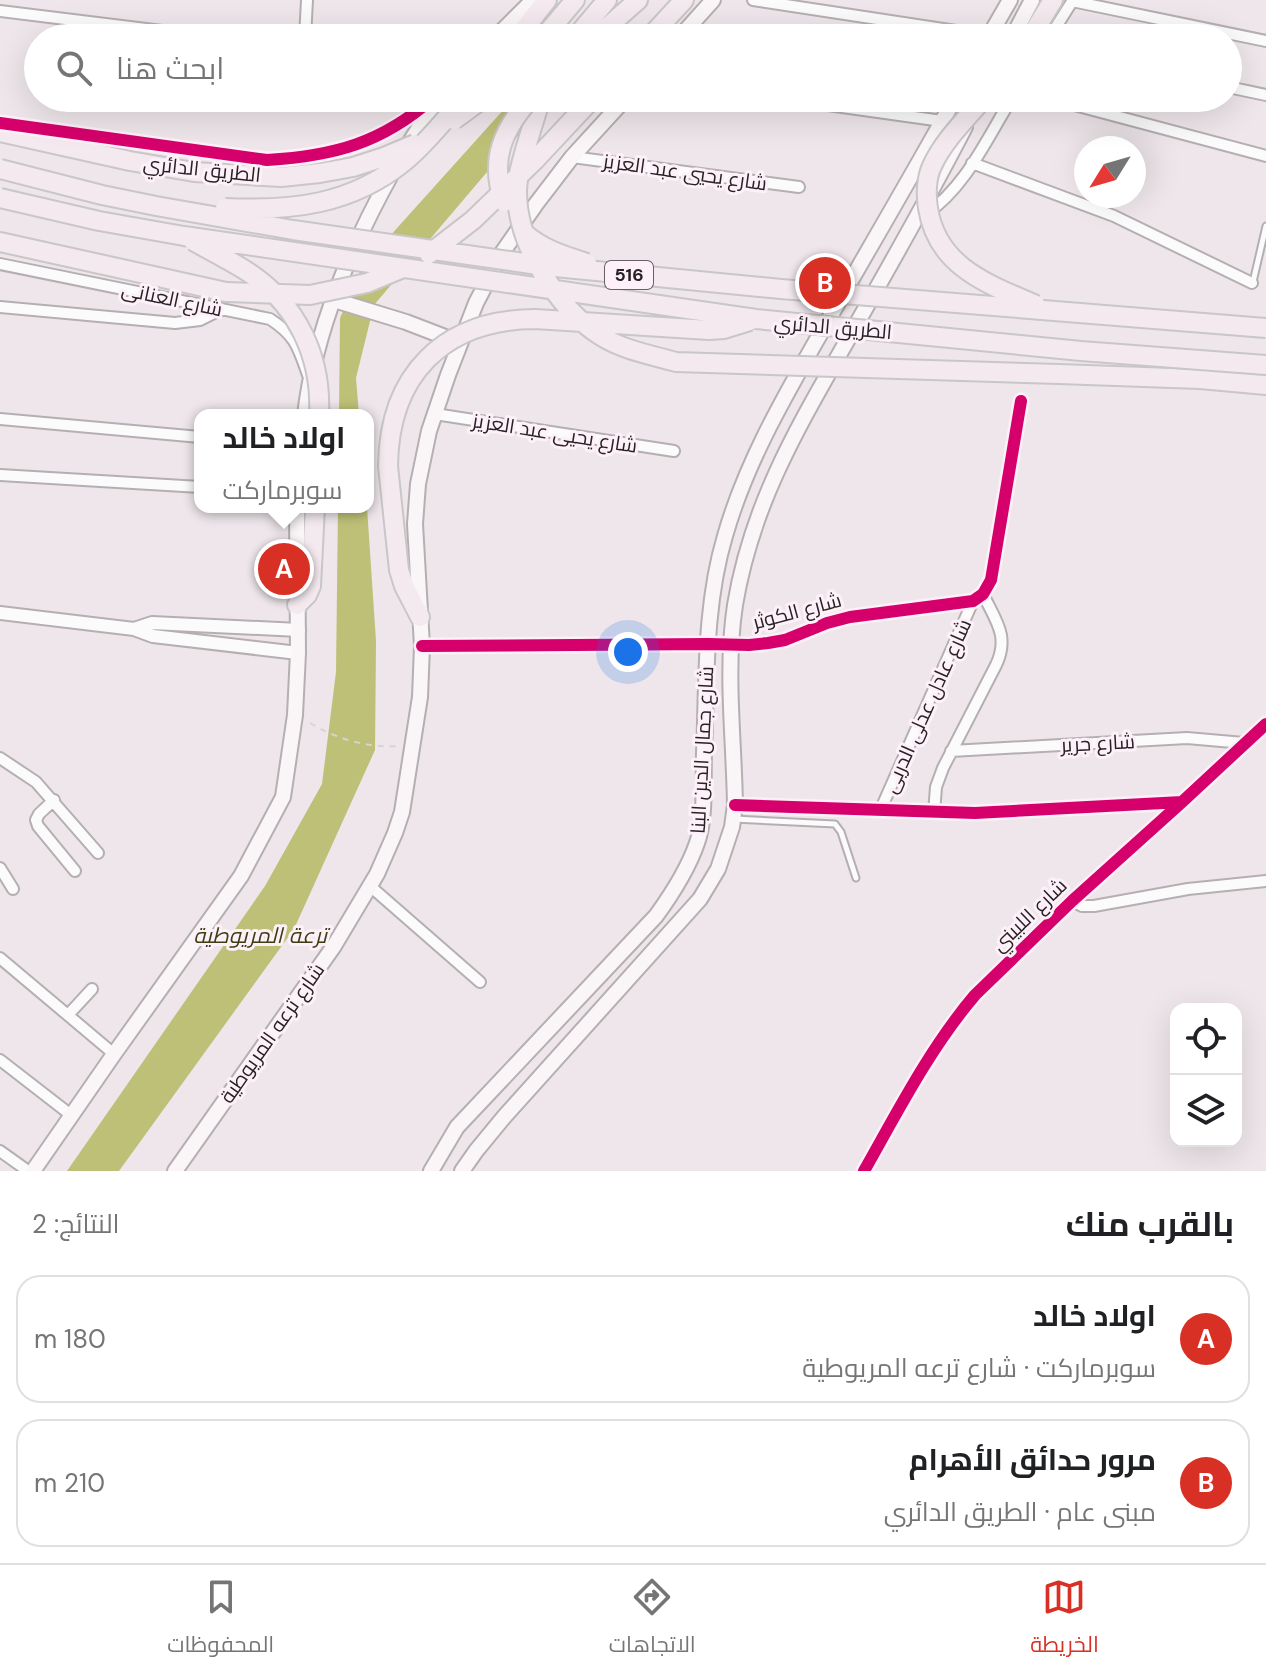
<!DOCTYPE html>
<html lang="ar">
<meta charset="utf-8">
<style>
body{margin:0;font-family:"DM Sans",Cairo,sans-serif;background:#f2f2f2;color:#202124;direction:rtl}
.controls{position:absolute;right:24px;bottom:24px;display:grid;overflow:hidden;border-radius:16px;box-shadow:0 8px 32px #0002}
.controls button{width:72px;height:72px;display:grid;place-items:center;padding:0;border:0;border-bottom:2px solid #e0e0e0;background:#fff;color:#202124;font:40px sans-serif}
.compass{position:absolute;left:1074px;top:136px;width:72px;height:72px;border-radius:50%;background:#fff;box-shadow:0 8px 32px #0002;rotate:233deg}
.you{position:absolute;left:628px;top:652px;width:28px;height:28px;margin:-20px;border:6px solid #fff;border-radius:50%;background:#1a73e8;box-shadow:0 0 0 12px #1a73e833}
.badge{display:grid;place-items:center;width:52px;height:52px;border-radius:50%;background:#d93025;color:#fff;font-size:26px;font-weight:700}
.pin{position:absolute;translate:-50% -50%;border:4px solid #fff;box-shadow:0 2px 8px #0006}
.popup{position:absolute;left:194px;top:409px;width:180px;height:104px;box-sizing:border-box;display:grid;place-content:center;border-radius:16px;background:#fff;filter:drop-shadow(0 2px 6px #0005);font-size:26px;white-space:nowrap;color:#757577}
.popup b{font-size:30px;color:#202124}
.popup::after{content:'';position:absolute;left:50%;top:100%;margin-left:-16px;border:16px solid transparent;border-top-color:#fff}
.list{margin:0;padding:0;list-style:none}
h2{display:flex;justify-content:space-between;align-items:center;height:104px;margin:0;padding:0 32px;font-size:34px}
h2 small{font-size:26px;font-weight:400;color:#757577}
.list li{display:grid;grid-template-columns:52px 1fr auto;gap:24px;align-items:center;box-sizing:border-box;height:128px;margin:0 16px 16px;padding:0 16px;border:2px solid #e0e0e0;border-radius:24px}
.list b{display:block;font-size:30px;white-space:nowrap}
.list p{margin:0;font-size:26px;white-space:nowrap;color:#757577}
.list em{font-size:26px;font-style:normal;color:#757577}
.icon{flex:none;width:44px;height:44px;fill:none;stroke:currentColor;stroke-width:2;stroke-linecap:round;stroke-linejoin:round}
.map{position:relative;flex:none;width:1266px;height:1171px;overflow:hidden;direction:ltr}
.search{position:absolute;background:#fff;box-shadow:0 8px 32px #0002;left:24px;right:24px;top:24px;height:88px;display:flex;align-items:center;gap:20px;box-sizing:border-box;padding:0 28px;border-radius:44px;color:#757577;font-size:30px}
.sheet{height:392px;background:#fff}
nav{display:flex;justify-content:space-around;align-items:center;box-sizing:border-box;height:112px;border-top:2px solid #e0e0e0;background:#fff;font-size:22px;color:#757577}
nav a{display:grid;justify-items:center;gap:4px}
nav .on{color:#d93025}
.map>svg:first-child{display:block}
</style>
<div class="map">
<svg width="1266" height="1171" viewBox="0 0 1266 1171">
<rect width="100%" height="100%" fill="#eee6ea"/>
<path fill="#bec077" d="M514,98H550L374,305L356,378L359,415H339L340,318L362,267Z
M338,507H367L376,641L375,750L294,929L119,1171H67L265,886L322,784L336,672Z"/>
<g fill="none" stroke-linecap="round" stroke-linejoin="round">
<g stroke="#b5afb2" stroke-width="9">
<path id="service" d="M1253,282L1266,226
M734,819L835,824L841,832L856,878"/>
</g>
<g stroke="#b5afb2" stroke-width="14">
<path id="minor" d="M753,0L989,36
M1072,1L1266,41
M0,11L219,38
M305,38L307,0
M1049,38L1073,0
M1228,87L1266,95
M778,98L942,121
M1048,98L1266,156
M10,126L267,160C334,156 382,143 433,98
M572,157L799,187
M972,163L1114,216L1252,283
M926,214C966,187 987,138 1012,98
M0,264L270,319C296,336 298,347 308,375
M0,307L175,323L200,320L222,309
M435,414L674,451
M0,419L200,437
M0,475L200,487
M422,646L708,644L749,645L768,643L785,640L827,623L850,617L973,601L983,594L991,580L1021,401
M951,751L1187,738L1244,743
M0,758L36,782L98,853
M54,800L39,814L36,820L38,826L75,871
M735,805L975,813L1182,802
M880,811L973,601
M934,813L936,787L943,768L996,665C1010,636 995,620 983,594
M0,868L13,889
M370,886L480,982
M1072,901L1082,906H1094L1188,889L1266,881
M0,958L114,1054
M68,1015L92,989
M0,1060L71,1115
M0,1151L28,1171
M864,1171C898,1111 930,1048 975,995L1072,901L1182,802L1266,724"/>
</g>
<g stroke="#b5afb2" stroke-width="16">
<path id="tertiary" d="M0,613L134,629L153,636L298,653
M134,629L152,623L299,630"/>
</g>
<g stroke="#b5afb2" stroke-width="18">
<path id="secondary" d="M495,38L533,0
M679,38L713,0
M988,38L1010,0
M1012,38L1032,0
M405,150L420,126L442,98
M334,300L406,322L458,342
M305,415C315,329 351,247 393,171
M33,1171L114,1054L241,876L283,797L295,715L298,653L297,507
M175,1171L334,946L377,874L395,833L402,812L420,697L422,646L415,524L418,484L429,431L448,375L476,303L502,253L536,204L572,157L626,98
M431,1171L457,1127L656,916C672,894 688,869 697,843C706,819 703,778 704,753C707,681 704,606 725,536C746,462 785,396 823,329C867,252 912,176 955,98
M462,1171L476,1151L504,1117L700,899L718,869L732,827L735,805C734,738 725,671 735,605C752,503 798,427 848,339C888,269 928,199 965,127"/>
</g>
<g stroke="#c9c6c8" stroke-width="22">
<path id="motorway" d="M517,38L547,0
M543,38L575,0
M575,38L607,0
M595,38L638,0
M649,38L684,0
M1030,38L1053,0
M0,132L130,161L194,172L281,177L320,173L353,167
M525,150L541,98
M535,160L593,98
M0,242L226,292
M1059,374L1200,379L1266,385
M388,466L399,570L404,586L420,617
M297,605L307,595L311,586L315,507"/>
</g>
<path stroke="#d6d3d5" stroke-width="2" stroke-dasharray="6 6" stroke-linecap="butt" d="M310,723C337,739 367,748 399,746"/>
<use href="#service" stroke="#fcfbfc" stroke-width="5"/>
<use href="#minor" stroke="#fcfbfc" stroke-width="10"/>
<use href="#tertiary" stroke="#fcfbfc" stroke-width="12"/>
<use href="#secondary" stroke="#faf6f8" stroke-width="14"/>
<use href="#motorway" stroke="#f3e9ef" stroke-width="18"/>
<g stroke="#c9c6c8" stroke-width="22" stroke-linecap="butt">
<path id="motorway-bridge" d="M984,98C966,119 943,141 932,166C926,178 926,196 928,208C937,267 988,284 1036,305
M454,120L484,98
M525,150C521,164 517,178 517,192C517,244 557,308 601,336C623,350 651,355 676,362L1059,374
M353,167L384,157L415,144
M0,169L102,195L156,206L293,230L545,266L781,289L1266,328
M0,198L99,221L184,236L756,319L1081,351L1266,365
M504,202C489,160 503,129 531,98
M225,208C292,211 351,205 405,161C427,143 445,119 464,98
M524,233C542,249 564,256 587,263
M193,241C211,251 231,261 248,272C297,304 322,357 319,415
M429,254L473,220L535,160
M226,292L310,295L367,283L403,268
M388,466C389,375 443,320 535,319L709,330L724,329L750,321"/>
</g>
<use href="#motorway-bridge" stroke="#f3e9ef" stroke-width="18"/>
<g stroke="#fef0f8" stroke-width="17">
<path id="cycleway" d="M0,123L267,160C334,156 382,143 433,98
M422,646L708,644L749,645L768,643L785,640L827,623L850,617L973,601L983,594L991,580L1021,401
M735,805L975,813L1182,802
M864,1171C898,1111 930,1048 975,995L1072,901L1182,802L1266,724"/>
</g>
<use href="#cycleway" stroke="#d6006c" stroke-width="12"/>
</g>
<g text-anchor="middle" stroke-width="6" stroke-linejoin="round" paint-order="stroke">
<rect fill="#fef0f8" stroke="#686064" stroke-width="2" x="605" y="261" width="48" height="28" rx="6"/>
<g font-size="18" font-weight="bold" fill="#272224">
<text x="629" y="281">516</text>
</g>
<g font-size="20" fill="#272224" stroke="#fef0f8">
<text transform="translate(202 169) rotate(6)" y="7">الطريق الدائري</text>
<text transform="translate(685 172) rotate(8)" y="7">شارع يحيي عبد العزيز</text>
<text transform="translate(172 299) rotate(12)" y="7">شارع العنانى</text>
<text transform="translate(833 327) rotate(5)" y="7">الطريق الدائري</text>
<text transform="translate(555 433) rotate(9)" y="7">شارع يحيى عبد العزيز</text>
<text transform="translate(797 611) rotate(-15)" y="7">شارع الكوثر</text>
<text transform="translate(927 706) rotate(-66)" y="7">شارع عادل عدلى الدربى</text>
<text transform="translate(1098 743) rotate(-3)" y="7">شارع جرير</text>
<text transform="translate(702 750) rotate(-87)" y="7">شارع جمال الدين البنا</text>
<text transform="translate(1029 915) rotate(-44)" y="7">شارع اللبيني</text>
<text transform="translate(272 1033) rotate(-55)" y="7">شارع ترعه المريوطية</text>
</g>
<g font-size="22" font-style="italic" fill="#3c3e13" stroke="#fef0f8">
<text x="260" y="943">ترعة المريوطية</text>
</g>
</g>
</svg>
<div class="controls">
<button><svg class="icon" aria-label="locate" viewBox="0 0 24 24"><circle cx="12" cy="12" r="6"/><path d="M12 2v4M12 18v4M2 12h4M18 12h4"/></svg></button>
<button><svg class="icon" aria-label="layers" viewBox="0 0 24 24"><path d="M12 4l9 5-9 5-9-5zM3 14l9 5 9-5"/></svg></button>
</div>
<svg class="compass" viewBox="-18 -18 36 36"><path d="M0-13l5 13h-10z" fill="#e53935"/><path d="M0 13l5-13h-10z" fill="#757577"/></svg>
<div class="you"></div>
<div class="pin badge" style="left:284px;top:569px">A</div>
<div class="popup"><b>اولاد خالد</b>سوبرماركت</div>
<div class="pin badge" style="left:825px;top:283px">B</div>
<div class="search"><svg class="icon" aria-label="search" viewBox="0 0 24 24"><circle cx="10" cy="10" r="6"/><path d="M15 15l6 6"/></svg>ابحث هنا</div>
</div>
<section class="sheet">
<h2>بالقرب منك<small>النتائج: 2</small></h2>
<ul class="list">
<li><span class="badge">A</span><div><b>اولاد خالد</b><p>سوبرماركت · شارع ترعه المريوطية</p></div><em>180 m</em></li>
<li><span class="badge">B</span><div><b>مرور حدائق الأهرام</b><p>مبنى عام · الطريق الدائري</p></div><em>210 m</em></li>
</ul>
</section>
<nav>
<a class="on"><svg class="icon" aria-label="map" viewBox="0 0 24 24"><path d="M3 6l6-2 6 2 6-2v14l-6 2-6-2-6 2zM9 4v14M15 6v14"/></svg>الخريطة</a>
<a><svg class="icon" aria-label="directions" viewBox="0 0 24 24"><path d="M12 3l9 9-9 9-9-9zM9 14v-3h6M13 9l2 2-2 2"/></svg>الاتجاهات</a>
<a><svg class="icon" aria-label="saved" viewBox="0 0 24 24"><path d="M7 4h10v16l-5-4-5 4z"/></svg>المحفوظات</a>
</nav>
